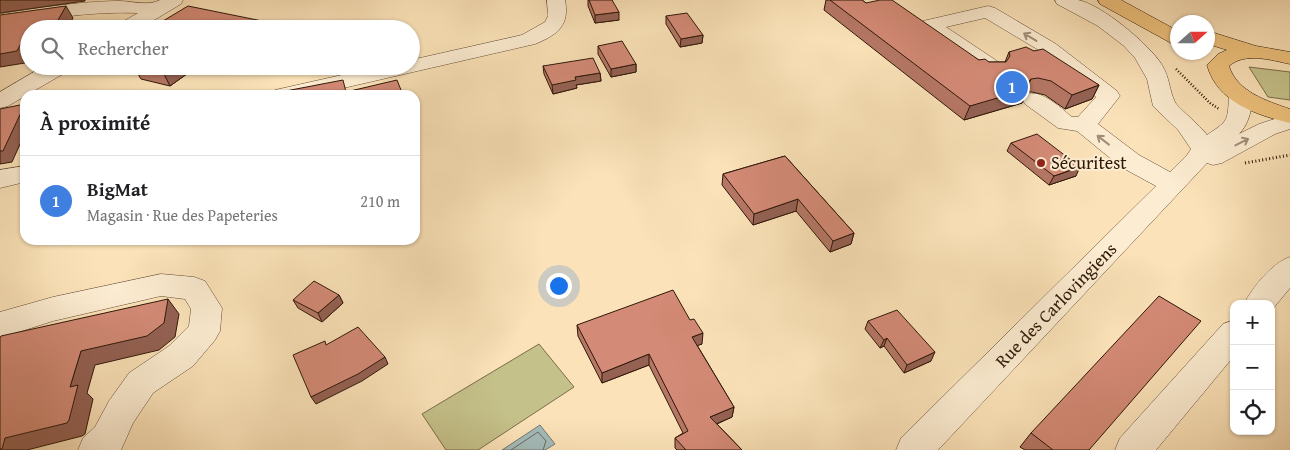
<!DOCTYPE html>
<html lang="fr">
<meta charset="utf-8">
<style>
body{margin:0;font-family:"Gentium Book Plus",serif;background:#f6f6f6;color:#202124}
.controls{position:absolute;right:15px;bottom:15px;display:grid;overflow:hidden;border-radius:10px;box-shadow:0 1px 4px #0004}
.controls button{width:45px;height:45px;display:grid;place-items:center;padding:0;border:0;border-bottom:1px solid #e0e0e0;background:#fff;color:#202124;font:25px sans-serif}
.compass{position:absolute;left:1170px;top:15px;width:45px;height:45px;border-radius:50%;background:#fff;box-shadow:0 1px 4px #0004;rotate:69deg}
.you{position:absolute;left:558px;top:285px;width:18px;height:18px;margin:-12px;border:4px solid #fff;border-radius:50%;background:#1a73e8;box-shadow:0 0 0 8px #1a73e833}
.badge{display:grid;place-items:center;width:32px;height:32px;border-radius:50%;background:#0f766e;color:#fff;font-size:16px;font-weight:700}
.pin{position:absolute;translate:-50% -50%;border:2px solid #fff;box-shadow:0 1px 5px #0006}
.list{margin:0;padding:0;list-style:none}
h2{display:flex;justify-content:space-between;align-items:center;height:65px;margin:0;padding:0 20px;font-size:21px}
h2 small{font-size:16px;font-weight:400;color:#757577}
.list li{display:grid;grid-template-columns:32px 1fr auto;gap:15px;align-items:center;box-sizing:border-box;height:90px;padding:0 20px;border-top:1px solid #e0e0e0}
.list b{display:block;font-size:19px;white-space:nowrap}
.list p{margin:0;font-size:16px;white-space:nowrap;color:#757577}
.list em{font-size:16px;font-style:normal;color:#757577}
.icon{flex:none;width:28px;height:28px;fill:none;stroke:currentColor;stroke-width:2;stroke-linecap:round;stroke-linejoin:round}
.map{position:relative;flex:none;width:1290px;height:450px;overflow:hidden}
.search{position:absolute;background:#fff;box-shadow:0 1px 4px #0004;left:20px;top:20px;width:400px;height:55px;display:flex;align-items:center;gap:12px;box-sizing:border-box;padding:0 18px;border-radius:28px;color:#757577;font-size:19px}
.panel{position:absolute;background:#fff;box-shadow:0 1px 4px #0004;left:20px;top:90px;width:400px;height:155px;border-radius:15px}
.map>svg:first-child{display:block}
</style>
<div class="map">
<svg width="1290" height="450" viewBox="0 0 1290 450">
<rect width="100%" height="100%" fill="#fbe2b8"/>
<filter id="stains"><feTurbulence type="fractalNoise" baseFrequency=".004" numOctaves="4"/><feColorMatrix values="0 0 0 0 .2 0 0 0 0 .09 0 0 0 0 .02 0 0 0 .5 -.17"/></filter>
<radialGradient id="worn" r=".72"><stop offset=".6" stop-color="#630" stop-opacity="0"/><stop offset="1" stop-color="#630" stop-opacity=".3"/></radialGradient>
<path fill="#c5c18a" stroke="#7a6c4a" d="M1249,67L1290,72V100L1268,97Z
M539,344L574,387L478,450H446L422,414Z"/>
<path fill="#a3bbba" stroke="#757a73" d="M540,425L555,444L545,450H502Z"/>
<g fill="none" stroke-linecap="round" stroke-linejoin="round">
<path stroke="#696a62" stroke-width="1" d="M511,450L538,432L546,441L543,450"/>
<g stroke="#624a35" stroke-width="1">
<path id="minor" d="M160,0H183L181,4L139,29H114L117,25L138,13C91,11 46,19 0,26V14C38,8 76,2 115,1C129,0 148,7 160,0Z
M547,0H565C570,26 557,35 535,44L313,95H272L275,90L382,66H411V60L522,35L545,22L548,16Z
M1055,0C1062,0 1071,0 1078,0C1101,4 1150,45 1162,65C1170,78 1169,90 1175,102C1177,107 1200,125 1207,135C1212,131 1220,127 1224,122C1231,113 1226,100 1232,90L1240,88L1248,90C1256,102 1249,124 1239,134L1259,124L1290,114V129L1275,134L1222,163L1213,165L1207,163L938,450H896L901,438L1156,186L1121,167L1077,131L1058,128L1025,104L1022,99L1025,94C1043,90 1058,106 1072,117H1078L1096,97L1042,52L985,18L946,27L1000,63L1003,68L1000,73L992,74L984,73L923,29L920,25L923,21L988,6L995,8L1056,44L1117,91L1120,96L1098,124L1139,155L1170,172L1187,155L1191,149L1178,130L1153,106L1147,79L1135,58L1124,46L1098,26L1057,4Z
M44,66H70L68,71L8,106L0,108V92Z
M25,166V182L0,188V170Z
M1290,257V288L1271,311V304H1244C1252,288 1273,262 1290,257Z
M161,274L194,277L205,281L222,308L220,331L215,340L193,366L153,393L133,423L121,450H78L83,438L95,427L109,401L129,373L169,346L189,326L191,309L185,299L161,296L53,321L0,338V312L53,297Z
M1234,320V356L1156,450H1115L1120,438L1223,324Z"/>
</g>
<g stroke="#2f1809" stroke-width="1">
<path id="major" d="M1098,0H1121L1178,31V45L1171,43L1100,4Z
M1208,31L1256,46L1290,52V64C1271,60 1245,52 1229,66C1237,92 1267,101 1290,109V123C1256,115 1217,102 1207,65L1218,54L1227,50L1208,44Z"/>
</g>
<path stroke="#2f1809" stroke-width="2.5" stroke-dasharray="1 2" stroke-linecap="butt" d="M1176,69L1210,103L1219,109"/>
<path stroke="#2f1809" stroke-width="3" stroke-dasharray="1 2.5" stroke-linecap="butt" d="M1245,163L1290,155"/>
<use href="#minor" fill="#fcecd1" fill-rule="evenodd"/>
<use href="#major" fill="#eec17c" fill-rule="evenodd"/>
</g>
<path fill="#b57765" stroke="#2f1809" d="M588,0H612L619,20L595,23L588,6Z
M826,0H862L866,3L979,60L989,62H1005L1009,52L1034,51L1099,85L1092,99L1065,109L1045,95L1032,92H1027L1022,103L964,120L824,10Z
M666,16L703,35L702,43L680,47L666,24Z
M598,46L636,64V72L611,77L598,54Z
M120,66H198L170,86L141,79L136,71L121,68Z
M543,66L600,73L601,81L576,85L577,88L553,94L544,74Z
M1011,143L1076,176L1049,185L1007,151Z
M785,156L854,233L851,244L830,252L796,211L753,225L722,185L723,174Z
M339,295L343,303L322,322L298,308L293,300Z
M868,321L931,361L904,373L884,346L880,348L865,329Z
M577,325L702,344L697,345L734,407L732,417L717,424L742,450H677L675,448V438L683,433L649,365L602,383L578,336Z
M1031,433L1089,450H1025L1020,447Z"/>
<path fill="#946153" stroke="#2f1809" d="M0,0H85V1L0,13Z
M66,6L73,18L67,29H53Z
M619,12V20L595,23V15Z
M277,24L279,29H270Z
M29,35V56L25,63L0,67V54L25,36Z
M703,35L702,43L680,47L681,39Z
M636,64V72L611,77V69Z
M175,66H198L170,86L164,74Z
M600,73L601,81L576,85L577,88L553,94L552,85L575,77Z
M1031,79L1026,90L1028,89L1022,103L964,120L970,106L1026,85Z
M1099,85L1092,99L1065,109L1072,95Z
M25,104V133L12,162L0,164V151Z
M1080,167L1076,176L1049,185L1054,176Z
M798,199L796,211L753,225L754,214Z
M854,233L851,244L830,252L833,241Z
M339,295L343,303L322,322L318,313Z
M168,299L179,314L175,337L159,350L95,365L87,393L93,399L85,434L82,436L27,450H0L5,438L70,387L81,351Z
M703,333L702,344L691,348L692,337Z
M887,338L884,346L880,348L884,340Z
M935,352L931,361L904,373L907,365Z
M649,354V365L602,383V373Z
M385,357L388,364L362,381L316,404L311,397Z
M734,407L732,417L709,427L710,417Z"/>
<path fill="#d38a76" stroke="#2f1809" d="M589,0H612L619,12L595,15Z
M830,0H862L866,3L880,0H892L979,60L985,59L989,62H1006L1010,56L1009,52L1026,47L1034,51L1043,49L1099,85L1072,95L1051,81L1038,78L1031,79L1026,85L1028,89L970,106Z
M66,6L53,29H29V35L25,36L17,51L0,54V15Z
M188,6L277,24L270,29H158L153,27Z
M687,13L703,35L681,39L666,16Z
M622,41L636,64L611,69L598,46Z
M593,58L600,73L575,77L576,80L552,85L543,66Z
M137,66H175L164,74L134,68Z
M343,80L346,92L397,80L403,95H265Z
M25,104L3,151H0V109Z
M1037,134L1080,167L1054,176L1011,143Z
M785,156L854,233L833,241L798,199L754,214L723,174Z
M314,281L339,295L318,313L293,300Z
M673,290L690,320L694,319L703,333L692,337L734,407L710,417L742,450H686L675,438L688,431L649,354L602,373L577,325Z
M1159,296L1201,321L1089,450H1053L1031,433Z
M168,299L164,323L147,336L81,351L70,387L78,385L69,420L67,423L5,438L2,449H0V338L1,336Z
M897,310L935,352L907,365L887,338L884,340L868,321Z
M358,327L385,357L358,374L311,397L293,355L325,341L326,345Z"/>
<defs><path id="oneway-shaft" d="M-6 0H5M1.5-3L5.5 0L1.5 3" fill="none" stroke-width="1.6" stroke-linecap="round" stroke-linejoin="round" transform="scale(1.25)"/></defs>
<g stroke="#a08d77">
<use href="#oneway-shaft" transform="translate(1030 37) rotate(-149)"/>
<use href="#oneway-shaft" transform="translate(1103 140) rotate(-142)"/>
<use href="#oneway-shaft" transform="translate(1242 142) rotate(-27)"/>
</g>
<circle fill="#8f2418" stroke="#fcecd1" stroke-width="2" cx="1041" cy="163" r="5"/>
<g text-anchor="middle" stroke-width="4" stroke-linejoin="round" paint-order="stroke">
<g font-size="18" fill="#2f1809" stroke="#fcecd1" text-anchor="start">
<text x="1051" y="169">Sécuritest</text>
</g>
<g font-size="18" fill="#2f1809" stroke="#fcecd1">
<text transform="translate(1056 305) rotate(-46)" y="6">Rue des Carlovingiens</text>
</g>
</g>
<rect width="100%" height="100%" filter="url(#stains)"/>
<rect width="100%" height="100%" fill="url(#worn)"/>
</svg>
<div class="controls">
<button>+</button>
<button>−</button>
<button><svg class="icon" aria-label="locate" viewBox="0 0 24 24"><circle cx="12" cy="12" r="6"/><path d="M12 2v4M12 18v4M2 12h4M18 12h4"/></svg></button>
</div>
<svg class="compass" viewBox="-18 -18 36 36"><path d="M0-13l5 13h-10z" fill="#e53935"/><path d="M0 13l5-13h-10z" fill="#757577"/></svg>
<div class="you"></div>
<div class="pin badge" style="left:1012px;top:87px;background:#3f7fe0">1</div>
<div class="search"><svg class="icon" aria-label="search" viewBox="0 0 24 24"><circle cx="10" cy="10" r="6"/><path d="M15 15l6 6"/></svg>Rechercher</div>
<section class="panel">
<h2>À proximité<small></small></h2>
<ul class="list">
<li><span class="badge" style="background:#3f7fe0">1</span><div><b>BigMat</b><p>Magasin · Rue des Papeteries</p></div><em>210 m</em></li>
</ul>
</section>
</div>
